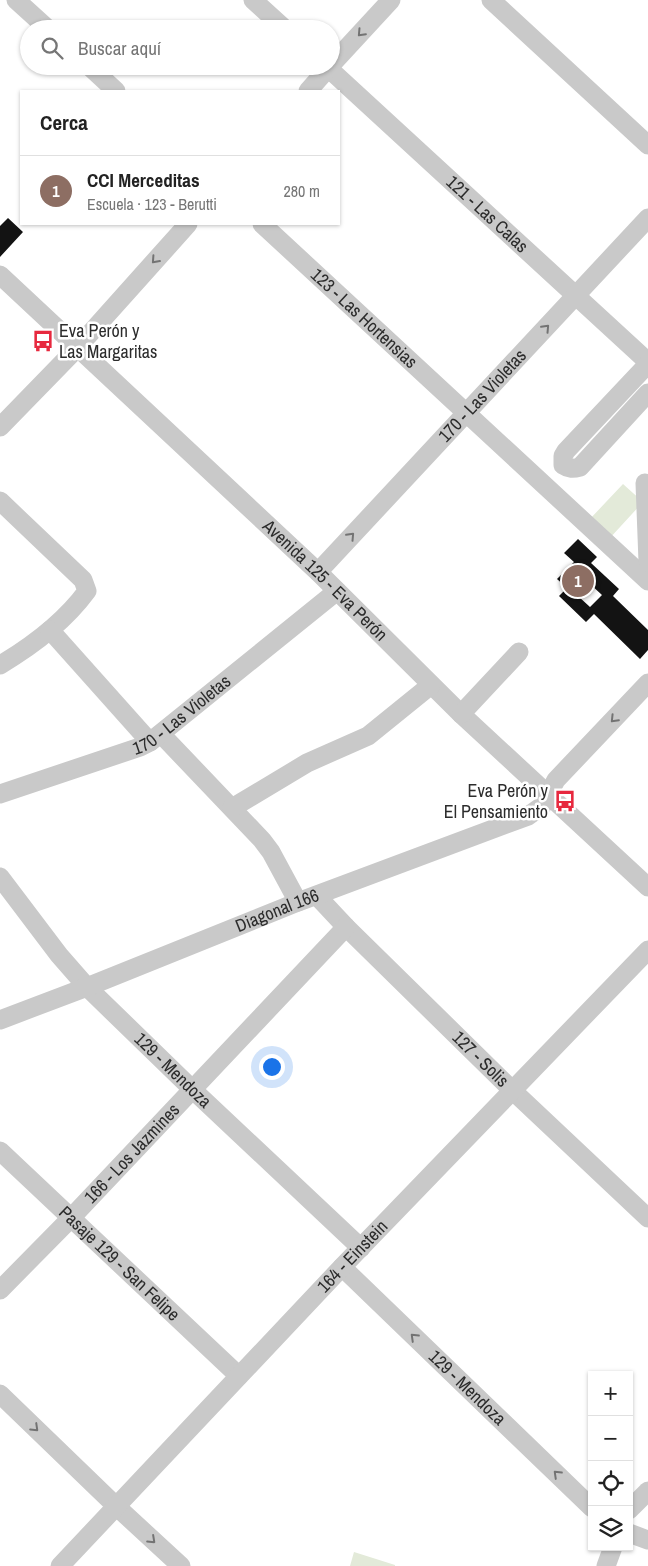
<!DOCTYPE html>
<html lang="es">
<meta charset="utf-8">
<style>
body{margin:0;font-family:"Archivo Narrow",sans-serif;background:#f2f2f2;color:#222}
.controls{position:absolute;right:15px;bottom:15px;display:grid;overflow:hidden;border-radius:0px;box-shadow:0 1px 4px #0004}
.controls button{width:45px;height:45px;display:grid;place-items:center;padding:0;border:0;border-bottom:1px solid #e0e0e0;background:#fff;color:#222;font:25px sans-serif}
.you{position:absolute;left:271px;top:1066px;width:18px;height:18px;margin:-12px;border:4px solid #fff;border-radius:50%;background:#1a73e8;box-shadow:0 0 0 8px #1a73e833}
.badge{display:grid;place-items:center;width:32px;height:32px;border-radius:50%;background:#ea580c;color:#fff;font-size:16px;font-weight:700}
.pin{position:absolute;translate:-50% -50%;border:2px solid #fff;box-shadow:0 1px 5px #0006}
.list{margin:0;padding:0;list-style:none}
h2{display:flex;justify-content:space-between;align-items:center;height:65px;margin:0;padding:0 20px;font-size:21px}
h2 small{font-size:16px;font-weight:400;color:#767676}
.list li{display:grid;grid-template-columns:32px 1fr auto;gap:15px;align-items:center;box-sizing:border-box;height:70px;padding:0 20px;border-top:1px solid #e0e0e0}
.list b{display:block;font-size:19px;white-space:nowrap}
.list p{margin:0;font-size:16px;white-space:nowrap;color:#767676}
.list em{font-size:16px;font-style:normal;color:#767676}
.icon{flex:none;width:28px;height:28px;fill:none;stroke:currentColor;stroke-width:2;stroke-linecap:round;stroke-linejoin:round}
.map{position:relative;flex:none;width:648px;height:1566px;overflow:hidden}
.search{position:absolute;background:#fff;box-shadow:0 1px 4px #0004;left:20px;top:20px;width:320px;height:55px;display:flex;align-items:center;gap:12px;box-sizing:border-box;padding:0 18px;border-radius:28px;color:#767676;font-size:19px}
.panel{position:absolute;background:#fff;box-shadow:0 1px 4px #0004;left:20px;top:90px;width:320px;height:135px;border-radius:0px}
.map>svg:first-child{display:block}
</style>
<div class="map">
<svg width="648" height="1566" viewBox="0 0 648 1566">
<rect width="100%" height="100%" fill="#fff"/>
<path fill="#e3ead9" d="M623,484L643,502L609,539L589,520Z
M354,1552L395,1565V1566H350Z"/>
<path fill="#131313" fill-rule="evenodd" d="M8,218L23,232L0,257V226Z
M578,539L597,557L591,563L619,589L613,596L648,630V650L640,659L594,614L586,622L559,596L567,588L557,579L574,562L564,553ZM590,584L602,595L590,607L578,596Z"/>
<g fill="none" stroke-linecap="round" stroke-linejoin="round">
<g stroke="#c9c9c9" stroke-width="19">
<path d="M16,0L48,29"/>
<path d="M253,0L285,29"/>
<path d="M491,0L648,145"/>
<path d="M331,65L391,0"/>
<path d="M89,66L116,91"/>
<path id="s1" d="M326,66L648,362"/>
<path d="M308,91L330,66"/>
<path id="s2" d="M262,224L648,581"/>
<path id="s3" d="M0,275L318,572L461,714L648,887"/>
<path d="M648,364L566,451L563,456V465C569,469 573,469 580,467L648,393"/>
<path d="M0,427L77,348L188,224"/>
<path d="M645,483L648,562"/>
<path d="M0,501L83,580L87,591C65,621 32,646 0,665"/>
<path id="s4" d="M318,572L648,218"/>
<path d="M50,630L150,742"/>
<path d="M461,714L519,652"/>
<path d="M161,734L262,840L271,852L298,902"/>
<path id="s5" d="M0,794L140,747L150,742L337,591"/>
<path d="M232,808L307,763L368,736L431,685"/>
<path id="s6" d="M0,877L59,955L87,987L192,1089L361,1248"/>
<path id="s7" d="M317,896L346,927L512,1090L648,1218"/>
<path id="s8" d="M0,1020L87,987L298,902L528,816L542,806L556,780L648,683"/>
<path id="s9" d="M0,1151L239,1376"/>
<path id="s10" d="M342,1267L592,1508"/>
<path id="s11" d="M0,1290L71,1218L346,927"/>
<path d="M0,1394L117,1507L181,1566"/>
<path d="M629,1510L648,1491"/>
<path d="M629,1533L648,1540"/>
<path id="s12" d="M60,1566L342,1267L648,950"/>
<path d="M606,1566L613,1547"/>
</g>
</g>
<defs><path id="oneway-chevron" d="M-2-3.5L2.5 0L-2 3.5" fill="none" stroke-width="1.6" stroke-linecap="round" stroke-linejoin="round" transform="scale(1.25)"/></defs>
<g stroke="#737373">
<use href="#oneway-chevron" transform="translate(361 33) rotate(133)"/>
<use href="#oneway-chevron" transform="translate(155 260) rotate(132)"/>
<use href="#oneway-chevron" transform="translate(546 328) rotate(-47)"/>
<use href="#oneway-chevron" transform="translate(351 536) rotate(-47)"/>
<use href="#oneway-chevron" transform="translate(614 719) rotate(134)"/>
<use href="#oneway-chevron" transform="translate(414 1337) rotate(-136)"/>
<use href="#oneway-chevron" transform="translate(35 1428) rotate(44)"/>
<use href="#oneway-chevron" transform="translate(557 1474) rotate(-136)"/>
<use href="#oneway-chevron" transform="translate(152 1540) rotate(43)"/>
</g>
<defs>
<g id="bus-bare" transform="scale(1.725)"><path d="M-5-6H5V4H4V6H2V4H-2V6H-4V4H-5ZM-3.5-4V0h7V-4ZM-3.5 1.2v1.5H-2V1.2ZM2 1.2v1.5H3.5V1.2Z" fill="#e7293f" stroke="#fff" stroke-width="2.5" paint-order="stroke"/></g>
</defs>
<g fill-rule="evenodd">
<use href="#bus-bare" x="43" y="341"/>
<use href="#bus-bare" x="565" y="801"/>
</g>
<g text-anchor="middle" stroke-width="5" stroke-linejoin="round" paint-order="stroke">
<g font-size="18" fill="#2c2c2c" stroke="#fff">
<text dy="6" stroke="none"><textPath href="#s1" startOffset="219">121 - Las Calas</textPath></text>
<text dy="6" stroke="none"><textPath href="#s2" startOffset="139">123 - Las Hortensias</textPath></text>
<text dy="6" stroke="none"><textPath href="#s4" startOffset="241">170 - Las Violetas</textPath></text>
<text dy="6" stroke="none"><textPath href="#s3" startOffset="446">Avenida 125 - Eva Perón</textPath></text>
<text dy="6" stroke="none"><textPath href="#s5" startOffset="200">170 - Las Violetas</textPath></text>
<text dy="6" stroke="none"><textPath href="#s8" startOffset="298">Diagonal 166</textPath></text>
<text dy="6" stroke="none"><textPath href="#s7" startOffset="231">127 - Solis</textPath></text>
<text dy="6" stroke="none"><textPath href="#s6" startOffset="260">129 - Mendoza</textPath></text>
<text dy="6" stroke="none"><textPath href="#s11" startOffset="190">166 - Los Jazmines</textPath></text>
<text dy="6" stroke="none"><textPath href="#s12" startOffset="426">164 - Einstein</textPath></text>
<text dy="6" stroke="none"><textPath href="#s9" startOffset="164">Pasaje 129 - San Felipe</textPath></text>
<text dy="6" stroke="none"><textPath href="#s10" startOffset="174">129 - Mendoza</textPath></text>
</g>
<g font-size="18" fill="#2c2c2c" stroke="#fff" text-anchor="start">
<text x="59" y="337">Eva Perón y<tspan x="59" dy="21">Las Margaritas</tspan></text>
<text x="548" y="797" text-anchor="end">Eva Perón y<tspan x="548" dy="21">El Pensamiento</tspan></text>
</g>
</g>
</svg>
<div class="controls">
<button>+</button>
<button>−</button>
<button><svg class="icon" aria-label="locate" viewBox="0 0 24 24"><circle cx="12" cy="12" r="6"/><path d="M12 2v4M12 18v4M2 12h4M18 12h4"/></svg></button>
<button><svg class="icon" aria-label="layers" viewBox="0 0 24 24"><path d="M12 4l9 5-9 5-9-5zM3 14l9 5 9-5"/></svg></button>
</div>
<div class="you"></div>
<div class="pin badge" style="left:578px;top:581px;background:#8d6e63">1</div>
<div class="search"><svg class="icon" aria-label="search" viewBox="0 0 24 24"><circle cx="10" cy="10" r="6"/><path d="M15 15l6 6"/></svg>Buscar aquí</div>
<section class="panel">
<h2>Cerca<small></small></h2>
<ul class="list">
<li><span class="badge" style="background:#8d6e63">1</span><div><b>CCI Merceditas</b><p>Escuela · 123 - Berutti</p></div><em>280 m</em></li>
</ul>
</section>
</div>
